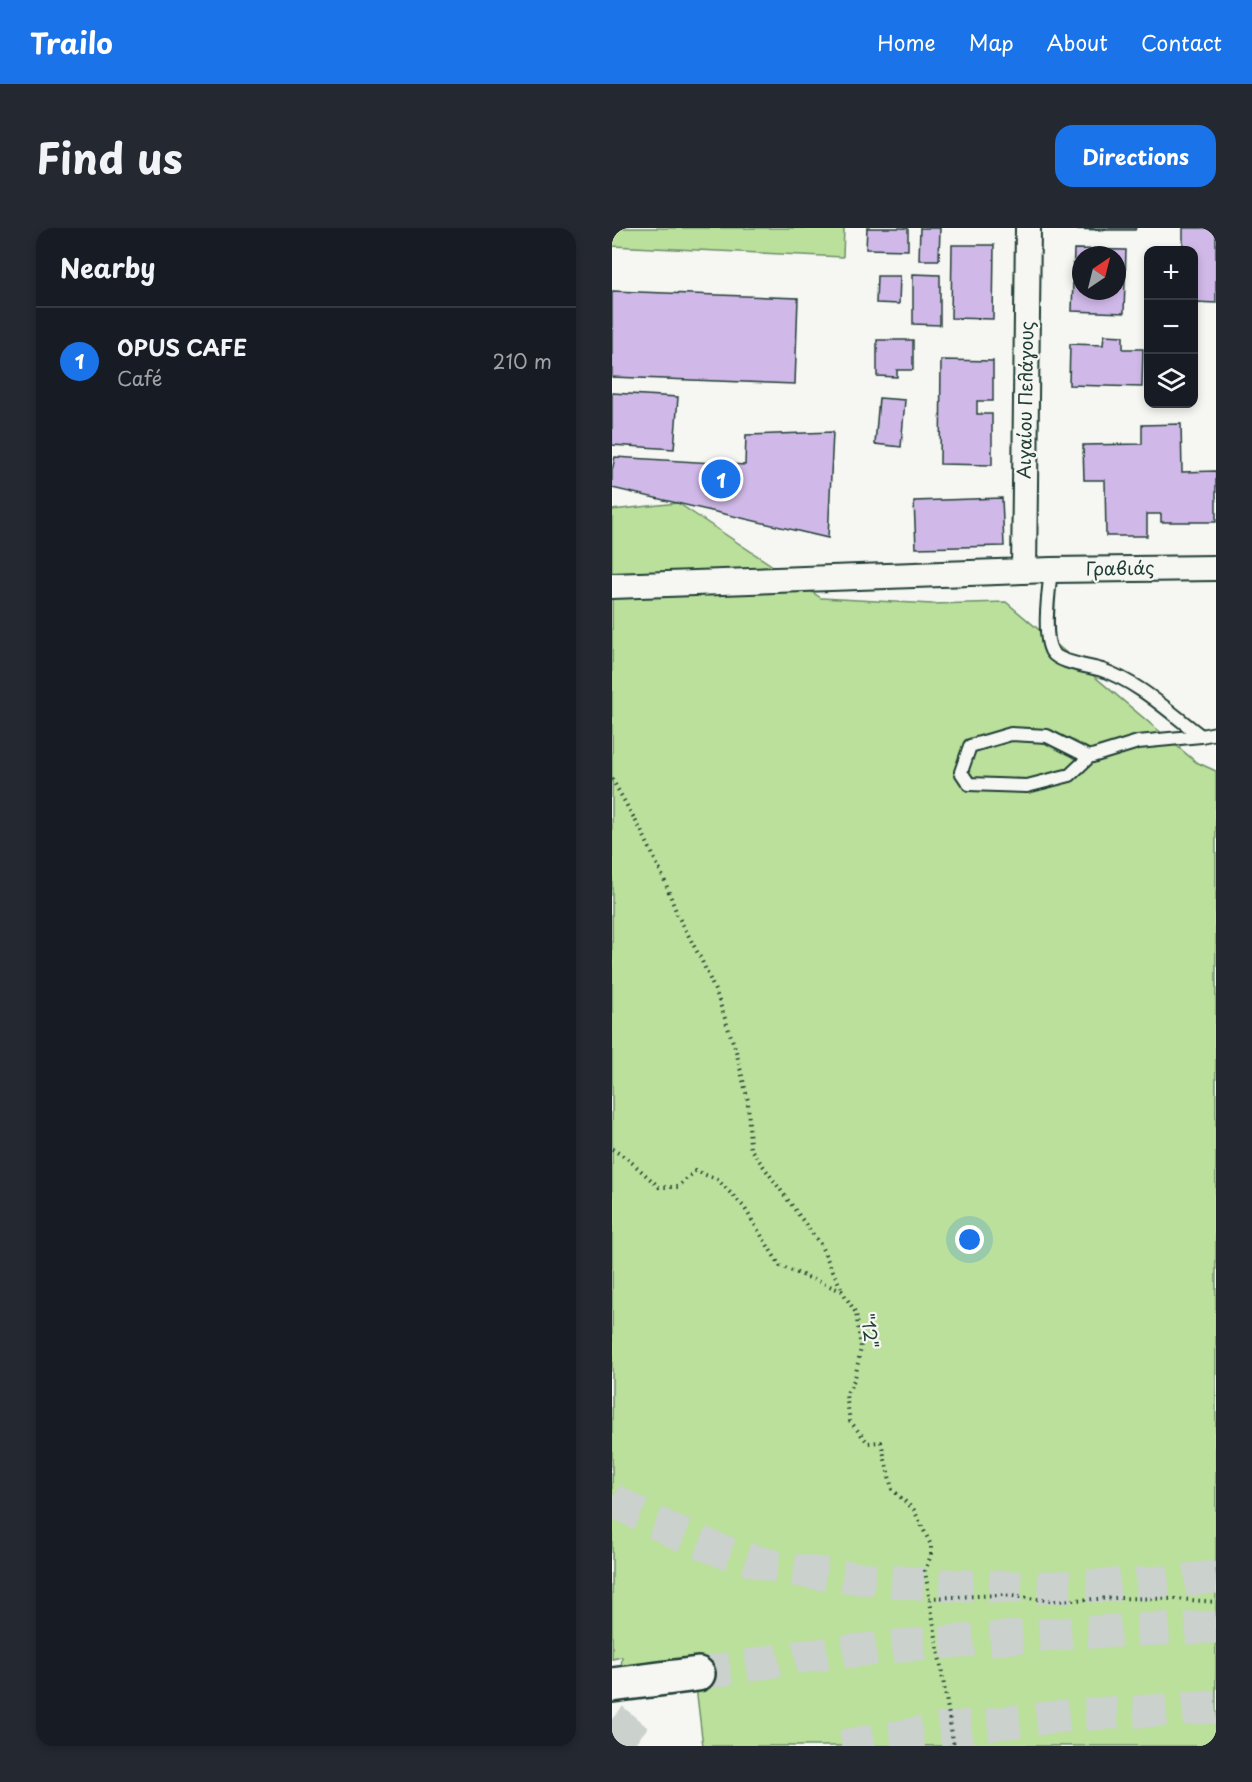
<!DOCTYPE html>
<meta charset="utf-8">
<style>
body{margin:0;font-family:"Playpen Sans",sans-serif;background:#242831;color:#f1f3f6}
.controls{position:absolute;right:18px;top:18px;display:grid;overflow:hidden;border-radius:12px;box-shadow:0 3px 9px #0003}
.controls button{width:54px;height:54px;display:grid;place-items:center;padding:0;border:0;border-bottom:2px solid #363941;background:#171b24;color:#f1f3f6;font:30px sans-serif}
.compass{position:absolute;left:460px;top:18px;width:54px;height:54px;border-radius:50%;background:#171b24;box-shadow:0 3px 9px #0003;rotate:35deg}
.you{position:absolute;left:358px;top:1012px;width:21px;height:21px;margin:-15px;border:4px solid #fff;border-radius:50%;background:#1a73e8;box-shadow:0 0 0 9px #1a73e833}
.badge{display:grid;place-items:center;width:39px;height:39px;border-radius:50%;background:#1a73e8;color:#fff;font-size:20px;font-weight:700}
.pin{position:absolute;translate:-50% -50%;border:3px solid #fff;box-shadow:0 2px 6px #0006}
.list{margin:0;padding:0;list-style:none}
h2{display:flex;justify-content:space-between;align-items:center;height:78px;margin:0;padding:0 24px;font-size:26px}
h2 small{font-size:20px;font-weight:400;color:#9ea1a6}
.list li{display:grid;grid-template-columns:39px 1fr auto;gap:18px;align-items:center;box-sizing:border-box;height:108px;padding:0 24px;border-top:2px solid #363941}
.list b{display:block;font-size:22px;white-space:nowrap}
.list p{margin:0;font-size:20px;white-space:nowrap;color:#9ea1a6}
.list em{font-size:20px;font-style:normal;color:#9ea1a6}
.icon{flex:none;width:33px;height:33px;fill:none;stroke:currentColor;stroke-width:2;stroke-linecap:round;stroke-linejoin:round}
.map{position:relative;flex:none;width:604px;height:1518px;overflow:hidden;border-radius:18px}
header{display:flex;align-items:center;gap:36px;box-sizing:border-box;height:84px;padding:0 30px;background:#1a73e8;color:#fff}
header strong{font-size:28px}
nav{display:flex;gap:33px;margin-inline-start:auto;font-size:21px}
.intro{display:flex;align-items:center;justify-content:space-between;box-sizing:border-box;height:144px;padding:0 36px}
h1{margin:0;font-size:42px}
.button{padding:15px 27px;border-radius:18px;background:#1a73e8;color:#fff;font-size:21px;font-weight:700}
main{display:flex;gap:36px;padding:0 36px}
aside{flex:1;background:#171b24;border-radius:18px;box-shadow:0 3px 9px #0003}
.map>svg:first-child{display:block}
</style>
<header>
<strong>Trailo</strong>
<nav><a>Home</a><a>Map</a><a>About</a><a>Contact</a></nav>
</header>
<div class="intro"><h1>Find us</h1><a class="button">Directions</a></div>
<main>
<aside>
<h2>Nearby<small></small></h2>
<ul class="list">
<li><span class="badge">1</span><div><b>OPUS CAFE</b><p>Café</p></div><em>210 m</em></li>
</ul>
</aside>
<div class="map">
<svg width="604" height="1518" viewBox="0 0 604 1518">
<rect width="100%" height="100%" fill="#f6f6f2"/>
<filter id="ink" filterUnits="userSpaceOnUse"><feTurbulence type="fractalNoise" baseFrequency=".0167" numOctaves="2"/><feDisplacementMap in="SourceGraphic" scale="12" xChannelSelector="R" yChannelSelector="G"/><feConvolveMatrix kernelMatrix="1 2 1 2 8 2 1 2 1" color-interpolation-filters="sRGB"/></filter>
<g filter="url(#ink)">
<path fill="#bae09b" stroke="#6c8e68" stroke-width="1.5" d="M0,0H232L231,29L0,18Z
M66,275L209,370L320,376L394,374L584,534L604,543V1518H91L81,1433L9,1440L10,1429L0,1431V282Z"/>
<path fill="#d0b9e8" stroke="#1f3d34" stroke-width="1.5" fill-rule="evenodd" d="M255,0H296V22L254,21Z
M308,0H328L327,32H307Z
M458,0H493V2L458,1Z
M493,0H524L523,2H493Z
M571,0H604V75L582,74V22H571Z
M340,17H382L381,91L339,90Z
M462,21L514,22L512,85L460,83ZM469,27H505V63H469Z
M301,46L328,47V97L301,96Z
M265,48H288L287,76L264,75Z
M0,63L186,70L183,156L0,149Z
M492,107L511,108V121H531L530,159L457,157L458,116L491,117Z
M265,112H301V142H285V149L265,148Z
M329,132L381,133V173H365V186H380V237L328,236Z
M0,165L66,169L62,221L0,217Z
M267,170L293,172L289,219L263,216Z
M569,196L570,244L604,243V294H549V286H535V308H494L493,252H472L471,217L530,216V197Z
M221,204L216,310L0,260V243L3,229L133,237L134,207Z
M390,270L392,318L304,320L302,273Z"/>
<g fill="none" stroke-linecap="round" stroke-linejoin="round">
<path stroke="#cbd1cc" stroke-width="33" stroke-dasharray="33 16" stroke-linecap="butt" d="M0,1271C47,1298 97,1322 150,1335C188,1345 228,1348 267,1352C379,1363 493,1361 604,1349
M86,1446L186,1429L295,1417L473,1404L604,1399
M0,1491L32,1518
M230,1518L332,1501L462,1487L604,1479"/>
<g stroke="#1f3d34" stroke-width="16">
<path id="service" d="M439,342C437,361 430,408 440,424C447,435 477,438 490,442C528,455 557,484 589,508
M477,529L435,508L399,506L358,518L349,544L357,556L415,558L458,547L477,529L526,514L589,508L604,505"/>
</g>
<g stroke="#1f3d34" stroke-width="28">
<path id="minor" d="M412,343L416,0
M0,358L439,342L604,340"/>
</g>
<g stroke="#1f3d34" stroke-width="38">
<path id="motorway" d="M0,1457L86,1446"/>
</g>
<path stroke="#1f3d34" stroke-width="4" stroke-dasharray="1.5 4.5" stroke-linecap="butt" d="M0,551L31,606L52,651L65,686L89,731L105,767L124,823L136,873L138,920L208,1016L230,1062
M0,921L16,931L47,959H66L83,943L105,951L132,979L168,1038L230,1063L244,1085L249,1120L243,1150L234,1167L238,1193L256,1215L269,1214L280,1261L302,1282L319,1317V1327L313,1343L342,1518
M317,1370L390,1367L442,1373L505,1370L565,1371L604,1374"/>
<use href="#service" stroke="#f6f6f2" stroke-width="12"/>
<use href="#minor" stroke="#f6f6f2" stroke-width="24"/>
<use href="#motorway" stroke="#f6f6f2" stroke-width="33"/>
</g>
</g>
<g text-anchor="middle" stroke-width="4.5" stroke-linejoin="round" paint-order="stroke">
<g font-size="18" fill="#1f3d34" stroke="#f6f6f2">
<text transform="translate(414 172) rotate(-89)" y="6">Αιγαίου Πελάγους</text>
<text transform="translate(508 341) rotate(-1)" y="6">Γραβιάς</text>
<text transform="translate(257 1103) rotate(82)" y="6">"12"</text>
</g>
</g>
</svg>
<div class="controls">
<button>+</button>
<button>−</button>
<button><svg class="icon" aria-label="layers" viewBox="0 0 24 24"><path d="M12 4l9 5-9 5-9-5zM3 14l9 5 9-5"/></svg></button>
</div>
<svg class="compass" viewBox="-18 -18 36 36"><path d="M0-13l5 13h-10z" fill="#e53935"/><path d="M0 13l5-13h-10z" fill="#9ea1a6"/></svg>
<div class="you"></div>
<div class="pin badge" style="left:109px;top:251px">1</div>
</div>
</main>
